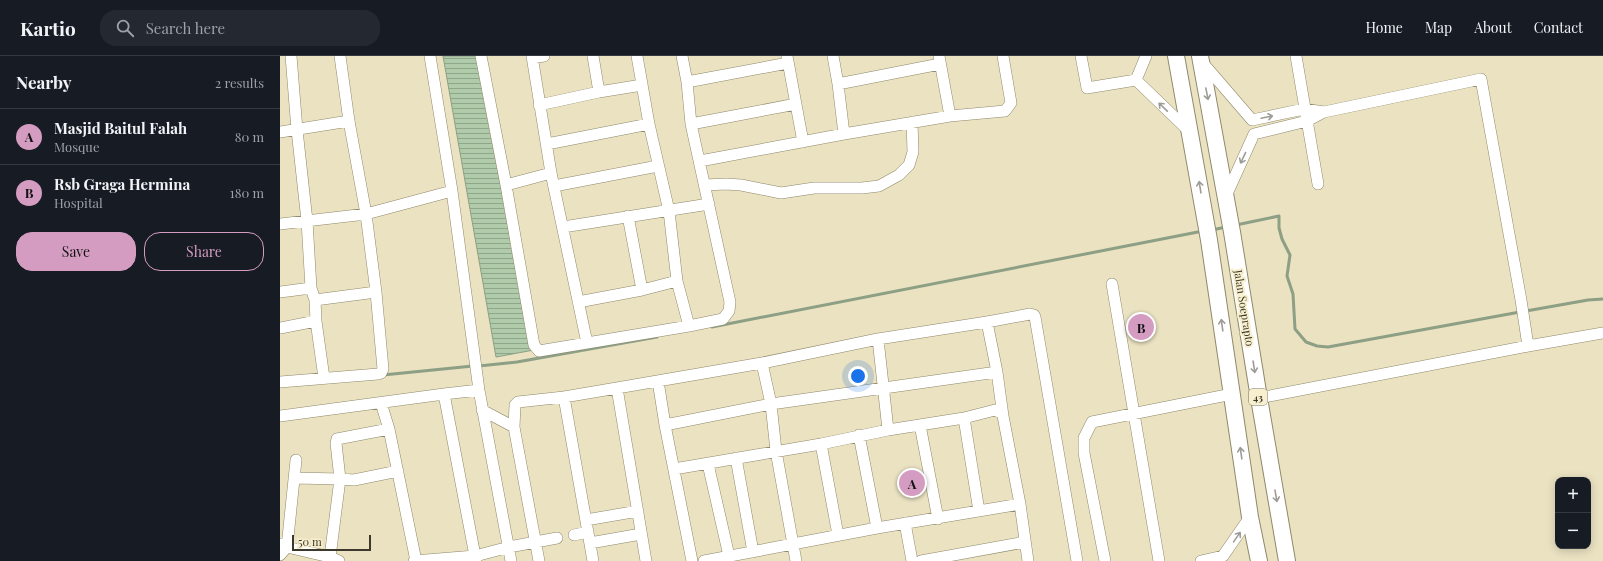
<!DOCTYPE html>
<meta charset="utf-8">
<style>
body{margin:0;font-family:"Playfair Display",serif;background:#242831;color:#f1f3f6}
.controls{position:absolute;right:12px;bottom:12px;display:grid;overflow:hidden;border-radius:8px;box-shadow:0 2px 10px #0003}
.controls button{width:36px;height:36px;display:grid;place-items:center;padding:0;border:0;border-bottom:1px solid #363941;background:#171b24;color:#f1f3f6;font:20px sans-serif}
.scale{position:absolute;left:12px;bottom:10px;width:79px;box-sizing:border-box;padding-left:4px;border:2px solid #3c382c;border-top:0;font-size:11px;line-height:14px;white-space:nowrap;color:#3c382c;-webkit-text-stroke:3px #f7efce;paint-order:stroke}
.you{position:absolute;left:578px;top:320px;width:14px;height:14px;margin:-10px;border:3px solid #fff;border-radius:50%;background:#1a73e8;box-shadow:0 0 0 6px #1a73e833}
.badge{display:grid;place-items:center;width:26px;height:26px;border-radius:50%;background:#d49cc1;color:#111;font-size:13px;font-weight:700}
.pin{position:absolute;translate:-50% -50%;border:2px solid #fff;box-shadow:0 1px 4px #0006}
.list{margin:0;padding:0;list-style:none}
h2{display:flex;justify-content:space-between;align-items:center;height:52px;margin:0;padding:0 16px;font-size:17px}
h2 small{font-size:13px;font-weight:400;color:#9ea1a6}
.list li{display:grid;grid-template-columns:26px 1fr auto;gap:12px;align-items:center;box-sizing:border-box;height:56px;padding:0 16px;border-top:1px solid #363941}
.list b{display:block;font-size:15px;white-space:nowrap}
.list p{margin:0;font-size:13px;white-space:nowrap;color:#9ea1a6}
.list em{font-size:13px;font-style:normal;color:#9ea1a6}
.actions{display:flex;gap:8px;padding:12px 16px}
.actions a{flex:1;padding:9px 0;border:1px solid #d49cc1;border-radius:16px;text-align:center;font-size:14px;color:#d49cc1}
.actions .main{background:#d49cc1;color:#111}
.icon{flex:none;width:22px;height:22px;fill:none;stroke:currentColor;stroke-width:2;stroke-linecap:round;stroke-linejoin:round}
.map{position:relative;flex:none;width:1323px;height:505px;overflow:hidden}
header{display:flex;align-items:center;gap:24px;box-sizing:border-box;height:56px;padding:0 20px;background:#171b24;border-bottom:1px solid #363941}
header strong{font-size:19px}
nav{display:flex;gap:22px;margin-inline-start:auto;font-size:14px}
.search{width:280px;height:36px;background:#242831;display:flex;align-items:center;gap:10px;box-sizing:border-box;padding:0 14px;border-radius:16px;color:#9ea1a6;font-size:15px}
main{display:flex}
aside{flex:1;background:#171b24}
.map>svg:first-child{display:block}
</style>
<header>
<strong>Kartio</strong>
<div class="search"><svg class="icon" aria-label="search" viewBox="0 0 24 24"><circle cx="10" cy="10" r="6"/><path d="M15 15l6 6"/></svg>Search here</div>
<nav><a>Home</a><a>Map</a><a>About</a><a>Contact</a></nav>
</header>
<main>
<aside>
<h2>Nearby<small>2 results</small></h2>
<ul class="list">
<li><span class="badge">A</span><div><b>Masjid Baitul Falah</b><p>Mosque</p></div><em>80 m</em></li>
<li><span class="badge">B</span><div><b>Rsb Graga Hermina</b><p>Hospital</p></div><em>180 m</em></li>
</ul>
<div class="actions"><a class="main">Save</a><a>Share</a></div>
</aside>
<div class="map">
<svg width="1323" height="505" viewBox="0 0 1323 505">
<defs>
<pattern id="water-rules" width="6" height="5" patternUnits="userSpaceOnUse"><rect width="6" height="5" fill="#b0cba9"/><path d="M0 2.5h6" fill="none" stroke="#90a68a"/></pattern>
</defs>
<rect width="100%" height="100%" fill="#eae2c1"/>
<path fill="url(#water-rules)" stroke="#8d9f84" d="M163,0H197L254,294L216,301Z"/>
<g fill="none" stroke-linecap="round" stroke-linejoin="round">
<path stroke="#8d9f84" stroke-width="3" d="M956,169L999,160V172L1002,183L1010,199L1007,220L1013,238L1015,273L1026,286L1037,290L1048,291L1240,256
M932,174L946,171
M1246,255L1308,244L1323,243
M432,271L923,175
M199,310L237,306L377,281
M103,319L193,310"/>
<g stroke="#8f886a" stroke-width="12">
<path id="minor" d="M11,0L17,74L27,165L31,232L35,244L36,265L44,322
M150,0L172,135L199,334L231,505
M201,0L226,129L254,289L259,295L409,270L443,263L449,255L450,246L411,68L407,26L402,0
M252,0L271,117L307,287
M313,0L319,36
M357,0L369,68L389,155L397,225L409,270
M507,0L523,86
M553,0L558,28L564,78
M659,0L670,60
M801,0L807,32L856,24
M1016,0L1038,128
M252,2L264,0
M922,6L972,64L1024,53L1044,56
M856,24L910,76
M856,24L866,0
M407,26L508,7
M558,28L660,8
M259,49L319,36L362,29
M411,68L516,48
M0,76L69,65
M267,88L369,68
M420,105L564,78L670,60L725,55L731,47L723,0
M226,129L271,117
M425,129L446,128L461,129L501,137L534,132H582L599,130L619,119L629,109L633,96L632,66
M274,130L378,110
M946,140L974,78L1027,65L1044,56L1201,23L1241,244L1248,290
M348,160L362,234
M0,168L86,158L172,135
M283,171L429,148
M832,228L879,505
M0,236L31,232
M35,244L96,236
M298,246L362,234L397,225
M707,266L717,316L723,360
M0,272L36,265
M598,283L608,374
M482,307L491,348L496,395L516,505
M378,325L385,369L412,505
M0,326L98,318L101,317L103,313L96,236L86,158L69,65L60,0
M337,332L366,505
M164,338L196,505
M284,341L313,505
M979,342L1248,290L1323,277
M101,347L109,373L136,505
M202,354L234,371
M0,360L164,338L199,334
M684,362L699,455
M385,369L491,348L717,316
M640,369L658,463
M579,379L597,472
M541,388L558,479
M456,402L473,496
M428,408L449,500
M394,413L541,388L608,374L684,362L715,354L721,357L723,360L740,448L748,505
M14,422L60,423L56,387L57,383L109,373
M306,464L358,455
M625,467L632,505
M294,479L308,476
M310,487L361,478
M1,488L7,491L50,501L59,505
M0,499L7,491L16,404
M47,505L50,501L60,423L74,424L118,415
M134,505L195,500L229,491L277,482
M259,505L234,371L235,349L238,346L284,341L337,332L482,307L598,283L707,266L750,258L754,259L755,261L797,505
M424,505L597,472L740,448
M641,505L745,486
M825,505L804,397V382L812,366L952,338
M921,505L943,500L970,461"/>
</g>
<g stroke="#8f886a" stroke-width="18">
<path id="highway" d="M896,0L929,184L970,461L979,505
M920,0L952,176L979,342L1007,505"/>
</g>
<use href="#minor" stroke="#fff" stroke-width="11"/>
<use href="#highway" stroke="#fff" stroke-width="16"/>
</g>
<defs><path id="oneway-shaft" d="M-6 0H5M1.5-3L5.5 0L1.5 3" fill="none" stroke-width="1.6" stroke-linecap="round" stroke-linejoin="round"/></defs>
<g stroke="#9e9c96">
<use href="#oneway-shaft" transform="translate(927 38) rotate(79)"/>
<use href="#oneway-shaft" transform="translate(883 51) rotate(-136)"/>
<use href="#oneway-shaft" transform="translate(987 61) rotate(-12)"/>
<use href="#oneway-shaft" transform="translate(963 102) rotate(115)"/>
<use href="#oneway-shaft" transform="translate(920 131) rotate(-99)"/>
<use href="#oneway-shaft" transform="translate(942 269) rotate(-98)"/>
<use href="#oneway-shaft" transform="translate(974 311) rotate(81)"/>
<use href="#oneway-shaft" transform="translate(961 397) rotate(-98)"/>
<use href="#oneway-shaft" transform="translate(996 440) rotate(80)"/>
<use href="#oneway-shaft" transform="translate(957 481) rotate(-55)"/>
</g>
<g text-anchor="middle" stroke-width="4" stroke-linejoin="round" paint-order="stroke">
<rect fill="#f7efce" stroke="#746f5d" stroke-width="1" x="969" y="333" width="18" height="16" rx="3"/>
<g font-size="10" font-weight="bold" fill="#3c382c">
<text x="978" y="345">43</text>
</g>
<g font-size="11" fill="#3c382c" stroke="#f7efce">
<text transform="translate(964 252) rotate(81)" y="4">Jalan Soeprapto</text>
</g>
</g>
</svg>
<div class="controls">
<button>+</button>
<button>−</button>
</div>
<div class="scale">50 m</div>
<div class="you"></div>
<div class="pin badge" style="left:632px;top:427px">A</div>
<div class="pin badge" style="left:861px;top:271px">B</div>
</div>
</main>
